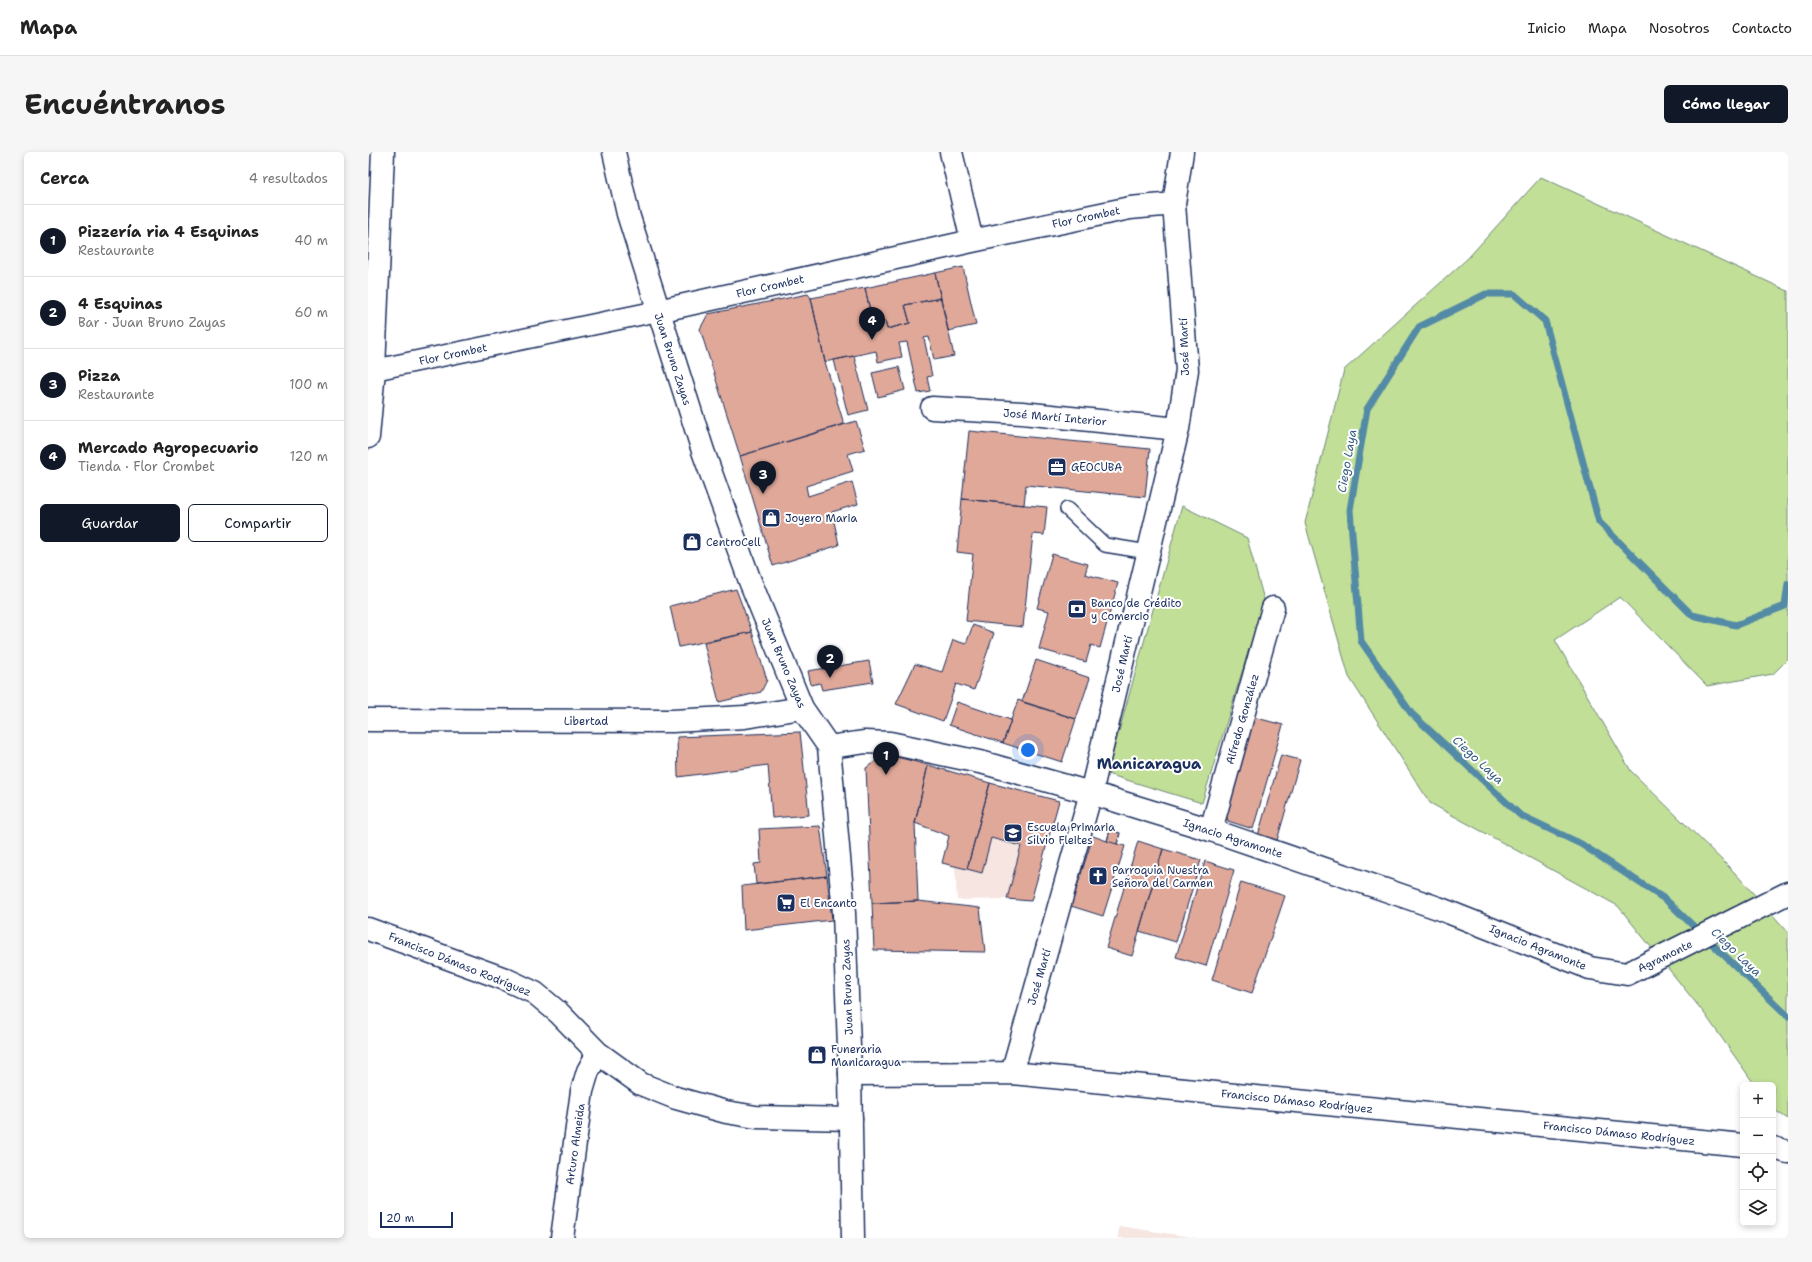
<!DOCTYPE html>
<html lang="es">
<meta charset="utf-8">
<style>
body{margin:0;font-family:"Shantell Sans",sans-serif;background:#f6f6f6;color:#222}
.controls{position:absolute;right:12px;bottom:12px;display:grid;overflow:hidden;border-radius:6px;box-shadow:0 2px 6px #0003}
.controls button{width:36px;height:36px;display:grid;place-items:center;padding:0;border:0;border-bottom:1px solid #e0e0e0;background:#fff;color:#222;font:20px sans-serif}
.scale{position:absolute;left:12px;bottom:10px;width:73px;box-sizing:border-box;padding-left:4px;border:2px solid #1b2f5e;border-top:0;font-size:11px;line-height:14px;white-space:nowrap;color:#1b2f5e;-webkit-text-stroke:3px #fff;paint-order:stroke}
.you{position:absolute;left:660px;top:598px;width:14px;height:14px;margin:-10px;border:3px solid #fff;border-radius:50%;background:#1a73e8;box-shadow:0 0 0 6px #1a73e833}
.badge{display:grid;place-items:center;width:26px;height:26px;border-radius:50%;background:#111827;color:#fff;font-size:13px;font-weight:700}
.pin{position:absolute;translate:-50% -33px;filter:drop-shadow(0 1px 2px #0008)}
.pin::after{content:'';position:absolute;top:21px;width:14px;height:12px;background:inherit;clip-path:polygon(0 0,100% 0,50% 100%)}
.list{margin:0;padding:0;list-style:none}
h2{display:flex;justify-content:space-between;align-items:center;height:52px;margin:0;padding:0 16px;font-size:17px}
h2 small{font-size:13px;font-weight:400;color:#767676}
.list li{display:grid;grid-template-columns:26px 1fr auto;gap:12px;align-items:center;box-sizing:border-box;height:72px;padding:0 16px;border-top:1px solid #e0e0e0}
.list b{display:block;font-size:15px;white-space:nowrap}
.list p{margin:0;font-size:13px;white-space:nowrap;color:#767676}
.list em{font-size:13px;font-style:normal;color:#767676}
.actions{display:flex;gap:8px;padding:12px 16px}
.actions a{flex:1;padding:9px 0;border:1px solid #111827;border-radius:6px;text-align:center;font-size:14px;color:#111827}
.actions .main{background:#111827;color:#fff}
.icon{flex:none;width:22px;height:22px;fill:none;stroke:currentColor;stroke-width:2;stroke-linecap:round;stroke-linejoin:round}
.map{position:relative;flex:none;width:1420px;height:1086px;overflow:hidden;border-radius:6px}
header{display:flex;align-items:center;gap:24px;box-sizing:border-box;height:56px;padding:0 20px;background:#fff;border-bottom:1px solid #e0e0e0}
header strong{font-size:19px}
nav{display:flex;gap:22px;margin-inline-start:auto;font-size:14px}
.intro{display:flex;align-items:center;justify-content:space-between;box-sizing:border-box;height:96px;padding:0 24px}
h1{margin:0;font-size:28px}
.button{padding:10px 18px;border-radius:6px;background:#111827;color:#fff;font-size:14px;font-weight:700}
main{display:flex;gap:24px;padding:0 24px}
aside{flex:1;background:#fff;border-radius:6px;box-shadow:0 2px 6px #0003}
.map>svg:first-child{display:block}
</style>
<header>
<strong>Mapa</strong>
<nav><a>Inicio</a><a>Mapa</a><a>Nosotros</a><a>Contacto</a></nav>
</header>
<div class="intro"><h1>Encuéntranos</h1><a class="button">Cómo llegar</a></div>
<main>
<aside>
<h2>Cerca<small>4 resultados</small></h2>
<ul class="list">
<li><span class="badge">1</span><div><b>Pizzería ria 4 Esquinas</b><p>Restaurante</p></div><em>40 m</em></li>
<li><span class="badge">2</span><div><b>4 Esquinas</b><p>Bar · Juan Bruno Zayas</p></div><em>60 m</em></li>
<li><span class="badge">3</span><div><b>Pizza</b><p>Restaurante</p></div><em>100 m</em></li>
<li><span class="badge">4</span><div><b>Mercado Agropecuario</b><p>Tienda · Flor Crombet</p></div><em>120 m</em></li>
</ul>
<div class="actions"><a class="main">Guardar</a><a>Compartir</a></div>
</aside>
<div class="map">
<svg width="1420" height="1086" viewBox="0 0 1420 1086">
<rect width="100%" height="100%" fill="#fff"/>
<filter id="ink" filterUnits="userSpaceOnUse"><feTurbulence type="fractalNoise" baseFrequency=".025" numOctaves="2"/><feDisplacementMap in="SourceGraphic" scale="8" xChannelSelector="R" yChannelSelector="G"/><feConvolveMatrix kernelMatrix="1 2 1 2 8 2 1 2 1" color-interpolation-filters="sRGB"/></filter>
<g filter="url(#ink)">
<path fill="#f6e5e0" d="M622,631L691,649L663,749L639,747L589,748L587,714Z
M751,1074L829,1086H750Z"/>
<path fill="#c2df97" stroke="#6e877a" d="M1173,25L1420,139V507L1405,522L1339,534L1252,445L1187,488L1263,619L1367,721L1420,780V967L1405,957V933H1387L1336,861L1250,754L1062,651L981,525L937,371L976,218L1100,106Z
M814,354L879,386L896,448L834,651L739,622Z"/>
<g fill="none" stroke-linecap="round" stroke-linejoin="round">
<path stroke="#538aa6" stroke-width="7" d="M1420,432L1417,454L1368,473L1324,463L1231,370L1177,169L1146,142H1118L1051,175L999,257L982,358L993,489L1043,561L1152,663L1213,692L1298,748L1420,864"/>
</g>
<path fill="#e0a899" stroke="#1b2f5e" d="M595,115L608,173L580,179L567,121Z
M567,121L573,146L537,153L542,171L519,177L517,169L505,172L497,136Z
M497,136L505,172L517,169L519,177L542,171L537,153L573,146L586,204L566,208L561,185L556,186L564,224L559,225L562,239L550,241L539,190L531,191L534,205L510,210L508,199L457,210L443,146Z
M440,142L443,146L457,210L476,272L372,304L332,177L340,162Z
M486,204L500,258L480,263L466,208Z
M531,215L537,238L510,245L504,221Z
M488,269L497,297L480,302L485,319L438,334L440,344L484,330L490,352L464,360L471,393L405,414L372,304Z
M601,279L782,297L777,345L658,333L656,353L594,347Z
M594,347L679,355L676,383L665,382L655,475L598,469L605,402L589,400Z
M684,402L720,412L717,422L750,431L732,496L723,493L718,510L671,497L681,459L669,456Z
M368,437L384,480L311,495L302,454Z
M605,473L626,481L606,538L588,532L575,569L528,552L547,512L574,520L585,488L598,492Z
M384,480L399,528L393,540L351,550L336,491Z
M668,508L722,526L708,567L654,550Z
M501,509L505,530L454,538L452,531L443,533L440,519Z
M650,548L708,567L694,610L635,591Z
M589,550L643,568L635,591L581,573Z
M885,565L915,573L885,677L860,669L857,659Z
M432,580L441,663L404,666L400,613L310,625L309,585Z
M517,602L560,613L547,671L550,749L504,751L498,616Z
M913,603L932,608L908,692L889,687Z
M560,613L622,631L599,717L574,711L581,684L547,671Z
M622,631L691,649L663,749L639,747L653,694L623,686L614,721L599,717Z
M452,674L459,724L388,732L386,712L393,711L391,677Z
M742,678L752,681L749,692L757,694L735,764L703,754L725,684L739,689Z
M742,678L752,681L749,692L739,689Z
M770,689L795,697L764,804L738,796Z
M795,697L833,708L808,790L771,779Z
M837,709L866,718L838,814L808,805Z
M459,724L464,768L376,778L374,734Z
M873,730L917,744L884,841L844,828Z
M550,749L612,756L617,800L506,798L504,751Z"/>
<g fill="none" stroke-linecap="round" stroke-linejoin="round">
<g stroke="#1b2f5e" stroke-width="16">
<path id="service" d="M699,357L737,393L780,400"/>
</g>
<g stroke="#1b2f5e" stroke-width="23">
<path id="pedestrian" d="M6,218L290,159"/>
</g>
<g stroke="#1b2f5e" stroke-width="25">
<path id="minor" d="M583,0L604,89
M290,159L604,89L762,56L806,52
M564,256L654,261L810,277
M0,285L6,218L15,0
M843,678L905,456
M0,777L137,827L167,841L191,861L230,901L273,932L308,946L358,960L388,965L483,967
M644,921L723,641L810,277L819,218L806,52L814,0
M482,922L644,921L1375,993
M1405,996L1420,1000
M194,1086L214,939L220,919L230,901"/>
</g>
<g stroke="#1b2f5e" stroke-width="25">
<path id="tertiary" d="M0,568L304,569L377,565L434,556"/>
</g>
<g stroke="#1b2f5e" stroke-width="25">
<path id="secondary" d="M246,0L260,62L335,299L382,429L434,556L461,595L476,761L482,922L485,1086
M461,595L497,590L522,591L616,611L723,641L843,678L1070,756L1222,816L1259,822L1420,741"/>
</g>
<use href="#service" stroke="#fff" stroke-width="13"/>
<use href="#pedestrian" stroke="#fff" stroke-width="20"/>
<use href="#minor" stroke="#fff" stroke-width="22"/>
<use href="#tertiary" stroke="#fff" stroke-width="22"/>
<use href="#secondary" stroke="#fff" stroke-width="22"/>
</g>
</g>
<defs>
<g id="office-square" transform="scale(1)"><rect x="-9" y="-9" width="18" height="18" rx="4" fill="#1b2f5e" stroke="#fff"/><path d="M-6-3h4V-5.5h4V-3h4V5H-6ZM-1-4.5V-3h2v-1.5ZM-6 0V1H6V0Z" fill="#fff"/></g>
<g id="shop-square" transform="scale(1)"><rect x="-9" y="-9" width="18" height="18" rx="4" fill="#1b2f5e" stroke="#fff"/><path d="M-5-2.5h2.3a2.7 3.5 0 0 1 5.4 0H5L5.5 6h-11ZM-1.5-2.5h3a1.5 2.3 0 0 0-3 0Z" fill="#fff"/></g>
<g id="bank-square" transform="scale(1)"><rect x="-9" y="-9" width="18" height="18" rx="4" fill="#1b2f5e" stroke="#fff"/><path d="M-6-4H6V4H-6ZM0-2.3a2.3 2.3 0 1 0 0 4.6a2.3 2.3 0 1 0 0-4.6Z" fill="#fff"/></g>
<g id="school-square" transform="scale(1)"><rect x="-9" y="-9" width="18" height="18" rx="4" fill="#1b2f5e" stroke="#fff"/><path d="M0-5L7-2L0 1L-7-2ZM-4 1L0 2.5L4 1V4Q0 6-4 4Z" fill="#fff"/></g>
<g id="church-square" transform="scale(1)"><rect x="-9" y="-9" width="18" height="18" rx="4" fill="#1b2f5e" stroke="#fff"/><path d="M-1.2-6h2.4v3.5h3.3v2.4h-3.3V6h-2.4V-.1h-3.3v-2.4h3.3Z" fill="#fff"/></g>
<g id="supermarket-square" transform="scale(1)"><rect x="-9" y="-9" width="18" height="18" rx="4" fill="#1b2f5e" stroke="#fff"/><path d="M-6-5.5h2.5l.6 2H6L4.5 2H-2.5L-4.4-4H-6ZM-1.5 3.2a1.3 1.3 0 1 0 .1 0ZM3 3.2a1.3 1.3 0 1 0 .1 0Z" fill="#fff"/></g>
</defs>
<g fill-rule="evenodd">
<use href="#office-square" x="689" y="315"/>
<use href="#shop-square" x="403" y="366"/>
<use href="#shop-square" x="324" y="390"/>
<use href="#bank-square" x="709" y="457"/>
<use href="#school-square" x="645" y="681"/>
<use href="#church-square" x="730" y="724"/>
<use href="#supermarket-square" x="418" y="751"/>
<use href="#shop-square" x="449" y="903"/>
</g>
<g text-anchor="middle" stroke-width="4" stroke-linejoin="round" paint-order="stroke">
<g font-size="11" fill="#1b2f5e" stroke="#fff">
<text transform="translate(718 65) rotate(-12)" y="4">Flor Crombet</text>
<text transform="translate(402 134) rotate(-13)" y="4">Flor Crombet</text>
<text transform="translate(816 195) rotate(-92)" y="4">José Martí</text>
<text transform="translate(85 202) rotate(-12)" y="4">Flor Crombet</text>
<text transform="translate(305 207) rotate(72)" y="4">Juan Bruno Zayas</text>
<text transform="translate(687 265) rotate(5)" y="4">José Martí Interior</text>
<text transform="translate(416 511) rotate(67)" y="4">Juan Bruno Zayas</text>
<text transform="translate(754 512) rotate(-77)" y="4">José Martí</text>
<text transform="translate(874 567) rotate(-74)" y="4">Alfredo González</text>
<text x="218" y="573">Libertad</text>
<text transform="translate(865 686) rotate(18)" y="4">Ignacio Agramonte</text>
<text transform="translate(1170 795) rotate(22)" y="4">Ignacio Agramonte</text>
<text transform="translate(1297 804) rotate(-26)" y="4">Agramonte</text>
<text transform="translate(92 812) rotate(22)" y="4">Francisco Dámaso Rodríguez</text>
<text transform="translate(671 825) rotate(-74)" y="4">José Martí</text>
<text transform="translate(479 835) rotate(-92)" y="4">Juan Bruno Zayas</text>
<text transform="translate(929 949) rotate(6)" y="4">Francisco Dámaso Rodríguez</text>
<text transform="translate(1251 981) rotate(6)" y="4">Francisco Dámaso Rodríguez</text>
<text transform="translate(207 992) rotate(-82)" y="4">Arturo Almeida</text>
</g>
<g font-size="11" fill="#1b2f5e" stroke="#fff" text-anchor="start">
<text x="703" y="319">GEOCUBA</text>
<text x="417" y="370">Joyero Maria</text>
<text x="338" y="394">CentroCell</text>
<text x="723" y="455">Banco de Crédito<tspan x="723" dy="13">y Comercio</tspan></text>
<text x="659" y="679">Escuela Primaria<tspan x="659" dy="13">Silvio Fleites</tspan></text>
<text x="744" y="722">Parroquia Nuestra<tspan x="744" dy="13">Señora del Carmen</tspan></text>
<text x="432" y="755">El Encanto</text>
<text x="463" y="901">Funeraria<tspan x="463" dy="13">Manicaragua</tspan></text>
</g>
<g font-size="12" font-style="italic" fill="#375c82" stroke="#fff">
<text transform="translate(979 309) rotate(-80)" y="4">Ciego Laya</text>
<text transform="translate(1110 608) rotate(43)" y="4">Ciego Laya</text>
<text transform="translate(1368 800) rotate(44)" y="4">Ciego Laya</text>
</g>
<g font-size="15" font-weight="bold" fill="#1b2f5e" stroke="#fff">
<text x="781" y="617">Manicaragua</text>
</g>
</g>
</svg>
<div class="controls">
<button>+</button>
<button>−</button>
<button><svg class="icon" aria-label="locate" viewBox="0 0 24 24"><circle cx="12" cy="12" r="6"/><path d="M12 2v4M12 18v4M2 12h4M18 12h4"/></svg></button>
<button><svg class="icon" aria-label="layers" viewBox="0 0 24 24"><path d="M12 4l9 5-9 5-9-5zM3 14l9 5 9-5"/></svg></button>
</div>
<div class="scale">20 m</div>
<div class="you"></div>
<div class="pin badge" style="left:518px;top:623px">1</div>
<div class="pin badge" style="left:462px;top:526px">2</div>
<div class="pin badge" style="left:395px;top:342px">3</div>
<div class="pin badge" style="left:504px;top:188px">4</div>
</div>
</main>
